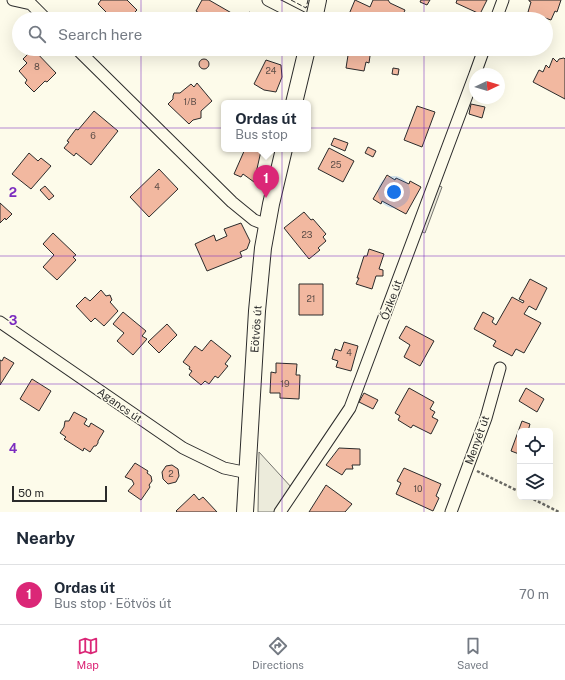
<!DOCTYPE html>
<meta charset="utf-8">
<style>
body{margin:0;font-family:"Public Sans",sans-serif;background:#f2f2f3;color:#1f2937}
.controls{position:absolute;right:12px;bottom:12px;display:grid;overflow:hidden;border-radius:6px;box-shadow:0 4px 16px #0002}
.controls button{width:36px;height:36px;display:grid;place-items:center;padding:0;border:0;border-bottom:1px solid #e0e1e3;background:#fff;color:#1f2937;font:20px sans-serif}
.compass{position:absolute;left:469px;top:68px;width:36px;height:36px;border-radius:50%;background:#fff;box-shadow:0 4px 16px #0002;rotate:86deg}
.scale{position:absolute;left:12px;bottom:10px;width:95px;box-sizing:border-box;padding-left:4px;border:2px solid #2b2b2b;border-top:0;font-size:11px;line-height:14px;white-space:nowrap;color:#2b2b2b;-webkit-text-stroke:3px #fdfbea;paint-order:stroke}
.you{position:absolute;left:394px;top:192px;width:14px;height:14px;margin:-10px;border:3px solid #fff;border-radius:50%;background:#1a73e8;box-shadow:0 0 0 6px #1a73e833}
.badge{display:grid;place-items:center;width:26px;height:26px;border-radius:50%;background:#db2777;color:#fff;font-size:13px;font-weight:700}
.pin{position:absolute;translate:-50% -33px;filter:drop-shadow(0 1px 2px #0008)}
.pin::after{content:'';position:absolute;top:21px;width:14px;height:12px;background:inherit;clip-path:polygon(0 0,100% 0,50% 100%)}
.popup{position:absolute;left:221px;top:100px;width:90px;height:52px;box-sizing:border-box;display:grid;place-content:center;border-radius:6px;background:#fff;filter:drop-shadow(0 1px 3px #0005);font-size:13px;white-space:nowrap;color:#747a83}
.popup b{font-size:15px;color:#1f2937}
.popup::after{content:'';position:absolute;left:50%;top:100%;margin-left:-8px;border:8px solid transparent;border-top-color:#fff}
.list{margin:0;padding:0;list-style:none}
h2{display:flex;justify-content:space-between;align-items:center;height:52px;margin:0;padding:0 16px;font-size:17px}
h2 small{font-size:13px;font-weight:400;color:#747a83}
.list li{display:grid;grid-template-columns:26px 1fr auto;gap:12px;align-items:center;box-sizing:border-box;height:60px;padding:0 16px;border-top:1px solid #e0e1e3}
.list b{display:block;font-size:15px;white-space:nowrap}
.list p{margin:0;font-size:13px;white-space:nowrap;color:#747a83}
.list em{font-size:13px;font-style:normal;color:#747a83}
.icon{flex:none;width:22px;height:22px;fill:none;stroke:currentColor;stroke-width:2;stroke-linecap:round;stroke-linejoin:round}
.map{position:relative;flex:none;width:565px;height:512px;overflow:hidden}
.search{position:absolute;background:#fff;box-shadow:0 4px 16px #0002;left:12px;right:12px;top:12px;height:44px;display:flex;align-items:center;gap:10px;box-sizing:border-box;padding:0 14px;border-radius:22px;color:#747a83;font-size:15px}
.sheet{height:112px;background:#fff}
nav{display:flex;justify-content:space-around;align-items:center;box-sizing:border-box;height:56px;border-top:1px solid #e0e1e3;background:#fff;font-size:11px;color:#747a83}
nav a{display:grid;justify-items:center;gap:2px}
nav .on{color:#db2777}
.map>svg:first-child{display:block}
</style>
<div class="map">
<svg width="565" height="512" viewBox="0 0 565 512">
<rect width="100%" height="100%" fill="#fdfbea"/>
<path fill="#ecebdb" stroke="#74746e" d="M259,452L292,488L275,512H258Z"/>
<path fill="#eceadb" stroke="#74746e" d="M434,184L442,187L425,233L417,230Z"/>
<path fill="#f2b8a0" stroke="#2b2b2b" d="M101,0H127L137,10L128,19H113L98,4Z
M202,0H209L235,15L232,19H200L202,15L196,11Z
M355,0L370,7L373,0H388L390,3L405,10L401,19H347Z
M421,0H430L427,5L420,2Z
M457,0H487L480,14L456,3Z
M529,0H561L557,12L555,11L551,20L528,12L531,2L529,1Z
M249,12L263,19H246Z
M33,49L56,73L47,82L45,81L34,92L25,83L27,80L19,71L27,63L23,59Z
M349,49H371L369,63L366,62L364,71L346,68Z
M553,58L557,62L559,59L564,58L565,59V99L533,82L539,70L543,72L546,65L549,68Z
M199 64a5 5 0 1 1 10 0a5 5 0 1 1-10 0Z
M266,60L281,65L282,77L276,92L264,90L254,84Z
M393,68L399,69L398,75L392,74Z
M197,83L212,101L201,111V118L193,120L189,124L168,104L173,99V96L174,93H180L191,84L194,87Z
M471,104L485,107L482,118L469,114Z
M417,106L435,112L422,147L404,140Z
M94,111L118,131L91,165L76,153L74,156L64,148L69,142L67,141L76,129L78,130Z
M334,138L348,143L345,151L331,145Z
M368,147L376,151L373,157L365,153Z
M329,148L354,161L343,182L318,169Z
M245,149H257V150L261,151L254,182L243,174L241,177L234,174Z
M29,153L38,161L41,158L51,166L31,189L12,174Z
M159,169L178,189L149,217L130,197Z
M387,175L395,180L396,178L409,184L410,181L421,187L406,214L382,201L381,204L373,199Z
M45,186L54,196L49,200L40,190Z
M0,203L12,214L6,220L5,218L0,223Z
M304,212L311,220L313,219L326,234L323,237L326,241L318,248L320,250L309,259L284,228Z
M241,223L250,241L247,249L240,252L242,257L207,271L195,244L214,235L216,241L227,236L224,229Z
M53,233L76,255L73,257L76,260L57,280L43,267L54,255L43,244Z
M369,249L384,254L379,269L383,270V276H376L372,289L356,284L359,278H357L364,256H367Z
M530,279L547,288L536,310L529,306L524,314L541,323L524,353L516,349L512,356L493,346L496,341L474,329L483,312L494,318L492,322L496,325L512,297L523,303L524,301L519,299Z
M299,284H323V315H299Z
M101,290L106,296L110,295L112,300L110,302L118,311L104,326L95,318L91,322L76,306L85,297L90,301Z
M123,312L146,331L142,336L147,339L133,355L117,341L124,333L113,324Z
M167,324L177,335L159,353L148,342Z
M406,326L434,341L420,366L404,357L410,345L399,338Z
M211,340L231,356L225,364L228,366L218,378L215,376L209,384L205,381L201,385L189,375L192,371L189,369L190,367L183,362L195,346L202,351Z
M344,342L358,346L351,371L336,367L338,361L332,359L335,349L341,351Z
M4,357L14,363L0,385V360L2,361Z
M276,363L297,364L296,375H300L299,399L280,398V393H270L271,372L276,373Z
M32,379L51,391L39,411L20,399Z
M409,388L434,402L430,409L435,412L432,417L438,420L431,434L413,425L411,428L398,420L400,416L395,413Z
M526,388L544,399L537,412L519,401Z
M364,393L378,400L373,409L359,402Z
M74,412L87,419L84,424L89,427L91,423L104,431L98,441V443L96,446H94L90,452L84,448L83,451L64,439L66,437L60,433L64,427L65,421H69Z
M522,421L530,424L528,431H520L519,454L511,451Z
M339,448L360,449V465H352L353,469H346L342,475L326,465Z
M135,463L148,471L147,473L151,476L152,481L149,485L150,487L141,500L128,491L134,484L132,480L125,477Z
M172,465L178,469L179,476L176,482L168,484L163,479L162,472L166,466Z
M404,468L441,484L436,496L439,498L433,511L396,494L401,483L397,481Z
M326,485L352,504L345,512H309Z
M194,494L199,500L203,497L217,512H177L176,511Z"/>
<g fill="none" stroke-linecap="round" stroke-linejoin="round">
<g stroke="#2b2b2b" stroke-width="13">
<path id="street" d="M13,0L31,4
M268,0L305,19
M31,4L46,19
M496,19L503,0
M77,49L232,202L254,220L267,225
M475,74L484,49
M0,322L183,448L224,468L248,473
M280,512L350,408L475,74
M451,512L486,418L500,368"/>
</g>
<g stroke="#2b2b2b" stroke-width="18">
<path id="secondary" d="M314,19L318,0
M294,103L307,49
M245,512L257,311L263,248L271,204L284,149"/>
</g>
<path stroke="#6a6964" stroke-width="2.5" stroke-dasharray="3 2" stroke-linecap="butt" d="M477,471L520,492
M529,497L559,512"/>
<use href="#street" stroke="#fdfbea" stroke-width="11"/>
<use href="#secondary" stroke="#fdfbea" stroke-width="16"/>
<path stroke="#2b2b2b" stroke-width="1" stroke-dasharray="5 2" stroke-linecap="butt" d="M291,0L306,8L308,0"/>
</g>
<path fill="none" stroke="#7b2cbf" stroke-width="1" stroke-opacity="0.55" d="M141,0V19M282,0V19M424,0V19M141,49V512M282,49V512M424,49V512M0,128H565M0,256H565M0,384H565"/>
<g text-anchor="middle" stroke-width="3" stroke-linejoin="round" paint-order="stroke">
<g font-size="9" fill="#5d4e48">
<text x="37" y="70">8</text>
<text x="271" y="74">24</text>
<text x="190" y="105">1/B</text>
<text x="93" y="139">6</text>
<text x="336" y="168">25</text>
<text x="157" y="190">4</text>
<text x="307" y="238">23</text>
<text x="311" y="302">21</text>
<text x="349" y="356">4</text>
<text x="285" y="387">19</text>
<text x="171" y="477">2</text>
<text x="418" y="492">10</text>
</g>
<g font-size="11" fill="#2b2b2b" stroke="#fdfbea">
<text transform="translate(391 300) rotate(-70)" y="4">Őzike út</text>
<text transform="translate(256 329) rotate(-86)" y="4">Eötvös út</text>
<text transform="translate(120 405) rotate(35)" y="4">Agancs út</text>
<text transform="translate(477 440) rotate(-70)" y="4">Menyét út</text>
</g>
</g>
<g font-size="13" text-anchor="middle" font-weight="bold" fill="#7b2cbf" stroke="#fdfbea" stroke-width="3" stroke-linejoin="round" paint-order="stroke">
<text x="13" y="197">2</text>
<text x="13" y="325">3</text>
<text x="13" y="453">4</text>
</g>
</svg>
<div class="controls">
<button><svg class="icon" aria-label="locate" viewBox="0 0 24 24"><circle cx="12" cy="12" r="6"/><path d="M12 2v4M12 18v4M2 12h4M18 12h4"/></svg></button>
<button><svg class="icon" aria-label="layers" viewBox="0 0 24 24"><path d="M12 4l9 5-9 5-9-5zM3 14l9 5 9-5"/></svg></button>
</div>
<svg class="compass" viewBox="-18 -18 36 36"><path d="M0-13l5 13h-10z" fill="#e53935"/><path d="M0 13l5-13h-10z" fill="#747a83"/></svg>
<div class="scale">50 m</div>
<div class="you"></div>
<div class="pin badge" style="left:266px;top:198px">1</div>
<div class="popup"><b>Ordas út</b>Bus stop</div>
<div class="search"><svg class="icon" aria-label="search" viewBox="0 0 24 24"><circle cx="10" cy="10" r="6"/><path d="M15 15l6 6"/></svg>Search here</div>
</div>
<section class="sheet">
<h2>Nearby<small></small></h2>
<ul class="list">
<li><span class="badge">1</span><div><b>Ordas út</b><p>Bus stop · Eötvös út</p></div><em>70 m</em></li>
</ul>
</section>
<nav>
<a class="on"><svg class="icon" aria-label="map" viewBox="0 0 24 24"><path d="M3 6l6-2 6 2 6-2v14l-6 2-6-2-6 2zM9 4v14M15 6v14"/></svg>Map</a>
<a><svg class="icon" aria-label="directions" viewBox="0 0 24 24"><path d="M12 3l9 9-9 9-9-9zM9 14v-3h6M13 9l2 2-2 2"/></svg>Directions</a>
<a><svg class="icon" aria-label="saved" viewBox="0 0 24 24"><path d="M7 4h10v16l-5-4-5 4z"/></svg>Saved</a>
</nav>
